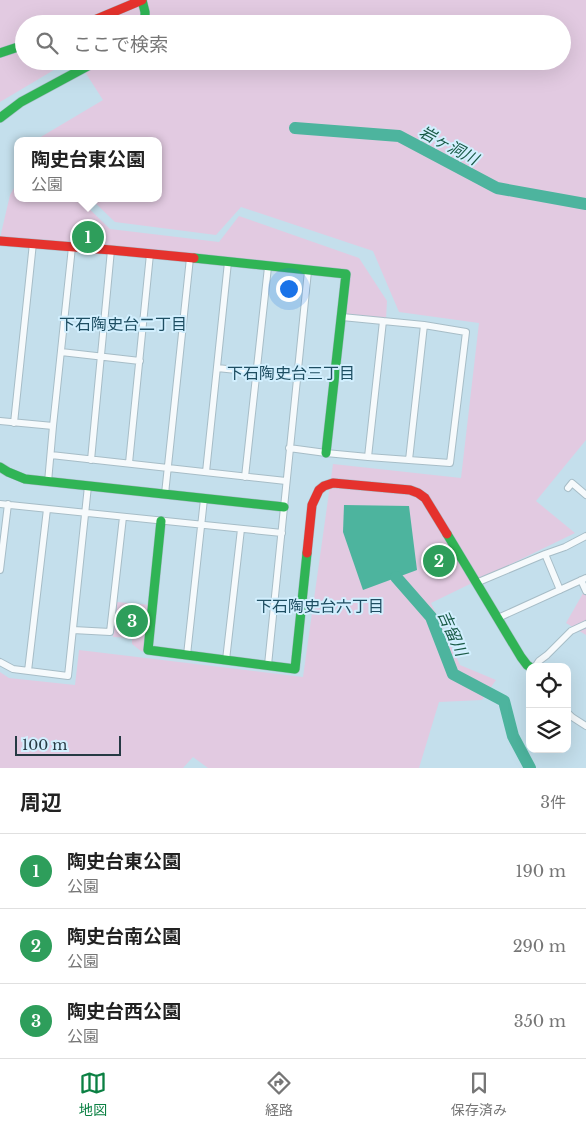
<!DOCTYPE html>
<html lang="ja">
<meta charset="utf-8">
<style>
body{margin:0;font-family:"Libre Baskerville","Noto Sans JP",serif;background:#f2f2f2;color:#222}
.controls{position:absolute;right:15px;bottom:15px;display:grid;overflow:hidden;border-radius:10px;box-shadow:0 5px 20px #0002}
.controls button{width:45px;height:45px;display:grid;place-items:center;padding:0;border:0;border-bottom:1px solid #e0e0e0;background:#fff;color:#222;font:25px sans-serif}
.scale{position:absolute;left:15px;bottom:12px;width:106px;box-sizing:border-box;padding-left:5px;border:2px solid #263a44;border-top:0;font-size:14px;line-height:18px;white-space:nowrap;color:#263a44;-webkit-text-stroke:4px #d2effe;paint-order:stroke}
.you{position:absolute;left:288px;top:288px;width:18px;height:18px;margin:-12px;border:4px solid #fff;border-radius:50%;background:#1a73e8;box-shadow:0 0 0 8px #1a73e833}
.badge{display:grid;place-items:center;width:32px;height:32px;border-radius:50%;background:#0b8043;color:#fff;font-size:16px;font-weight:700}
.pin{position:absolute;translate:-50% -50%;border:2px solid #fff;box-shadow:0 1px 5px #0006}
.popup{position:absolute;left:14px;top:137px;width:148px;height:65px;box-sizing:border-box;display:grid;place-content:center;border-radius:10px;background:#fff;filter:drop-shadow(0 1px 4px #0005);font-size:16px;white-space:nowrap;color:#767676}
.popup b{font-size:19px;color:#222}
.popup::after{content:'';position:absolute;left:50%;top:100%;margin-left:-10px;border:10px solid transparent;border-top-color:#fff}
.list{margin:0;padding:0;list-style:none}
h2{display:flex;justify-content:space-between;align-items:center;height:65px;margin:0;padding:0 20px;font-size:21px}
h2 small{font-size:16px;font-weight:400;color:#767676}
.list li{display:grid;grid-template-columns:32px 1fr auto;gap:15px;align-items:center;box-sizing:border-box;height:75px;padding:0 20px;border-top:1px solid #e0e0e0}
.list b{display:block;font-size:19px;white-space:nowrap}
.list p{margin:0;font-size:16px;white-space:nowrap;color:#767676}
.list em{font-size:16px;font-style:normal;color:#767676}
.icon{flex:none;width:28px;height:28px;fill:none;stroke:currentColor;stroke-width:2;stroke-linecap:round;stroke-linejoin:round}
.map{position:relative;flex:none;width:586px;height:768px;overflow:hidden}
.search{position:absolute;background:#fff;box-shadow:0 5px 20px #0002;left:15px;right:15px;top:15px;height:55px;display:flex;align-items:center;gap:12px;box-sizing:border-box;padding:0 18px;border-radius:28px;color:#767676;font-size:19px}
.sheet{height:290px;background:#fff}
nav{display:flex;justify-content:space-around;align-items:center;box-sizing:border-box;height:70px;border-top:1px solid #e0e0e0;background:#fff;font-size:14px;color:#767676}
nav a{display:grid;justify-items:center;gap:2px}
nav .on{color:#0b8043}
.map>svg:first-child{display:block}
</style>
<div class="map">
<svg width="586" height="768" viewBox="0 0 586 768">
<rect width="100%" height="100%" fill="#c4dfec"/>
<path fill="#e2cae1" d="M0,0H586V440L536,501L575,533L431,603L460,665L496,680L482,700L439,702L419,768H208L193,757L183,768H0V672L9,678L75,685L79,650L303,677L333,464L461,478L479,323L399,312L373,251L241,207L216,235L115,222L90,198H158V141H34L103,100L78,61H562V24H24V61H69L0,102Z
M18,181V198H78L110,229L219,242L239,216L359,258L387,301L386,319L345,315L349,272L0,238L10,195Z
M586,588V635L566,623Z
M117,602L150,605L146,652L141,651L132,644V638L113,637Z"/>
<path fill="#4db49e" d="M344,505L409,506L417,570L363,590L343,532Z"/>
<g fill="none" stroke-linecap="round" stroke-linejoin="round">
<path stroke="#4db49e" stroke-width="12" d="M295,128L399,136L497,188L586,204
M396,577L431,617L453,674L504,701L513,736L530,768"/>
<g stroke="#a7bdc7" stroke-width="8">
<path id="street" d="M342,317L424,325L466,332L450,463L368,457
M61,352L140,361
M217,368L297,376
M0,421L53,426
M14,423L33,243
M289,448L326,453L368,457L383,321
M51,455L286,481
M91,460L111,250
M409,460L424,325
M129,463L150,254
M206,472L228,262
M245,477L268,267
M48,482L53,426L72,247
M568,488L572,483L586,495
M165,494L190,258
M0,504L282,533
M545,554L560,590
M0,570L8,504
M581,580L586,591
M476,583L545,554L565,547L586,536
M498,618L586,578
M73,630L110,632L123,517
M187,655L204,499
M226,660L241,529
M0,662L13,669L68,676L88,486
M268,665L308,271
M535,667L539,661L547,655L571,631L586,624
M28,671L47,509
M567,712L572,717L586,726"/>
</g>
<g stroke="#a7bdc7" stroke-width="10">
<path id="fast" d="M142,0L145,12V24
M0,53L24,45
M0,118L21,102L97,61
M194,258L346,274L326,453
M0,467L8,472L25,479L284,507
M161,521L148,650L295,669L307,553
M447,534L521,657L527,665L530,667"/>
</g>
<g stroke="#a7bdc7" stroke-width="10">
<path id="jam" d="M85,24L142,0
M0,241L111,250L194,258
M307,553L312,505L319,490L324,486L333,483L410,490L418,493L425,498L447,534"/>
</g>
<use href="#street" stroke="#f6fafc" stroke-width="6"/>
<use href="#fast" stroke="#30b455" stroke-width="9"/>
<use href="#jam" stroke="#e5322d" stroke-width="9"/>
</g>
<g text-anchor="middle" stroke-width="4" stroke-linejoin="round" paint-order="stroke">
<g font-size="16" font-style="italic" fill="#195a46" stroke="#d2effe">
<text transform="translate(449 145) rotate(28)" y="6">岩ヶ洞川</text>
<text transform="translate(453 633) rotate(66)" y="6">吉留川</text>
</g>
<g font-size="16" fill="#1e4e62" stroke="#d2effe">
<text x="123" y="330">下石陶史台二丁目</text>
<text x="291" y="379">下石陶史台三丁目</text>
<text x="320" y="612">下石陶史台六丁目</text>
</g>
</g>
</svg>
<div class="controls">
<button><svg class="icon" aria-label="locate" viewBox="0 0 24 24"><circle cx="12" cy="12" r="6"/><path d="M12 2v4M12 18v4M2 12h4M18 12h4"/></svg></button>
<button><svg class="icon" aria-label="layers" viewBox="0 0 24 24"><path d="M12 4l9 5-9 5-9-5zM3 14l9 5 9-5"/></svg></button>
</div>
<div class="scale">100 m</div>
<div class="you"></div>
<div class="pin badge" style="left:88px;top:237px;background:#2e9e5b">1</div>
<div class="popup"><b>陶史台東公園</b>公園</div>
<div class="pin badge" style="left:439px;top:561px;background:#2e9e5b">2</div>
<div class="pin badge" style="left:132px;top:621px;background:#2e9e5b">3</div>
<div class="search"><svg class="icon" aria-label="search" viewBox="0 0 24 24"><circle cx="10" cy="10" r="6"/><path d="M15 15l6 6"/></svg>ここで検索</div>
</div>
<section class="sheet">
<h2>周辺<small>3件</small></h2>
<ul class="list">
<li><span class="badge" style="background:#2e9e5b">1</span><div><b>陶史台東公園</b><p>公園</p></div><em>190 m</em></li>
<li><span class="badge" style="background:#2e9e5b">2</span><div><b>陶史台南公園</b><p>公園</p></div><em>290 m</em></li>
<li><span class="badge" style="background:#2e9e5b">3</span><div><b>陶史台西公園</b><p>公園</p></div><em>350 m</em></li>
</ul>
</section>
<nav>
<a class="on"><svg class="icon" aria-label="map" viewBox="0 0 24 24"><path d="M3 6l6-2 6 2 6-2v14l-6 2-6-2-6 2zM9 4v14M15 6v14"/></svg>地図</a>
<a><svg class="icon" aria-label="directions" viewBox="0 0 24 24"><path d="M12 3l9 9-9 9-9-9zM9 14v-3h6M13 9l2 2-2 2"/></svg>経路</a>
<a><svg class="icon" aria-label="saved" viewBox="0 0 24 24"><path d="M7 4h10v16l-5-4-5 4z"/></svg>保存済み</a>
</nav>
